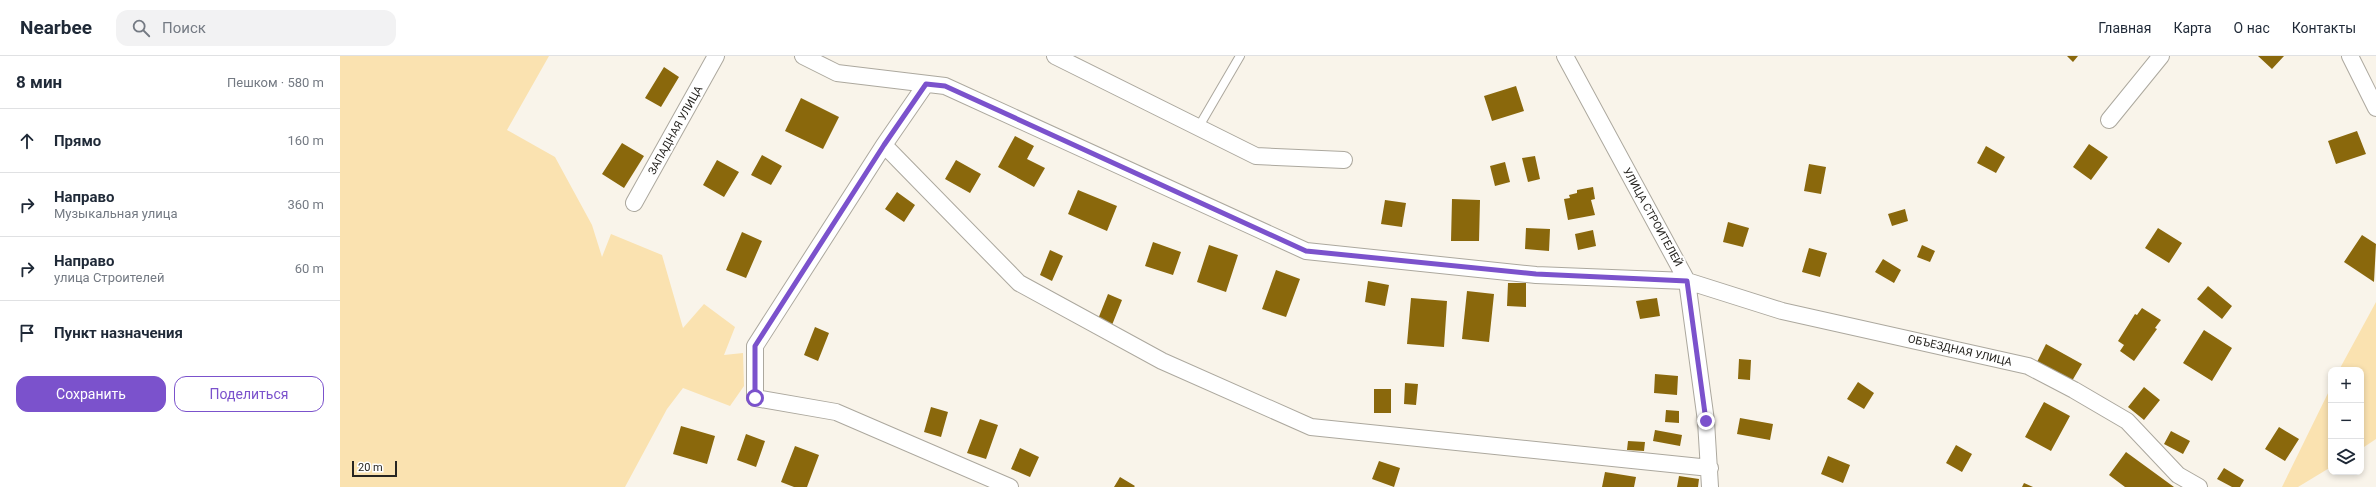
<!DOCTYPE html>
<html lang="ru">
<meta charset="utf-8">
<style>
body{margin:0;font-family:Roboto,sans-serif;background:#f2f2f3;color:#1f2937}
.controls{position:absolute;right:12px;bottom:12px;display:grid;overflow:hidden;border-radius:8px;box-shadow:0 2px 6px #0003}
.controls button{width:36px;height:36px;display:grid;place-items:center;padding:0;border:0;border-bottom:1px solid #e0e1e3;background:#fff;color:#1f2937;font:20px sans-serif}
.scale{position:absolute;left:12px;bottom:10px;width:45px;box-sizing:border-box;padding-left:4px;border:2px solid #272521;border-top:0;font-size:11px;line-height:14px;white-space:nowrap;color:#272521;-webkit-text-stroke:3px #fff;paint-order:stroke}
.stop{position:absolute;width:12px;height:12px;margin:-9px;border:3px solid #7b52cc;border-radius:50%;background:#fff}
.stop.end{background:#7b52cc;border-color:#fff;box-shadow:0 1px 4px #0008}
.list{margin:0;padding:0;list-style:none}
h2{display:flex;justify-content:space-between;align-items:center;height:52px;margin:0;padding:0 16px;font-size:17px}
h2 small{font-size:13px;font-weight:400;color:#747a83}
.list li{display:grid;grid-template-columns:26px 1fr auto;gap:12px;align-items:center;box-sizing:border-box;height:64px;padding:0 16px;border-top:1px solid #e0e1e3}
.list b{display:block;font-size:15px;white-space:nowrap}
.list p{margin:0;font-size:13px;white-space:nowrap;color:#747a83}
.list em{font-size:13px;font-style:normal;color:#747a83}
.actions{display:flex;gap:8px;padding:12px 16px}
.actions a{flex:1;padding:9px 0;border:1px solid #7b52cc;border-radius:12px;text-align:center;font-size:14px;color:#7b52cc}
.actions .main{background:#7b52cc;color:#fff}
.icon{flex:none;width:22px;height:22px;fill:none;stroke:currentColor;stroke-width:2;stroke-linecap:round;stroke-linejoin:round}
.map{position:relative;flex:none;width:2036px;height:431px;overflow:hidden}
header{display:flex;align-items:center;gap:24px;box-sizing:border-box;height:56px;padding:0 20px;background:#fff;border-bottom:1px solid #e0e1e3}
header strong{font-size:19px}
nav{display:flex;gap:22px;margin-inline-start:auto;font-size:14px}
.search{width:280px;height:36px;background:#f2f2f3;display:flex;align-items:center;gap:10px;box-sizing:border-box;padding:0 14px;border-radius:12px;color:#747a83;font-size:15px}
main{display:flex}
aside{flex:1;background:#fff}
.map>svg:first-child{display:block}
</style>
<header>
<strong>Nearbee</strong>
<div class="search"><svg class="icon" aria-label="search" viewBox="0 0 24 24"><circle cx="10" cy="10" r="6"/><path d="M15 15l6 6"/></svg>Поиск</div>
<nav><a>Главная</a><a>Карта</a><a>О нас</a><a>Контакты</a></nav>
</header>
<main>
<aside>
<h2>8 мин<small>Пешком · 580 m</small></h2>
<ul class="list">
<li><svg class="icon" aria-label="ahead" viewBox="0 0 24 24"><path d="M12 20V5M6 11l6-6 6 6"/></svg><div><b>Прямо</b></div><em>160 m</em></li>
<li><svg class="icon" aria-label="right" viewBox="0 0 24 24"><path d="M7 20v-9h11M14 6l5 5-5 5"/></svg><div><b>Направо</b><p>Музыкальная улица</p></div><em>360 m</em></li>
<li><svg class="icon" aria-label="right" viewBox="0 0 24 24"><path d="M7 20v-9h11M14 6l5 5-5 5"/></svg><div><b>Направо</b><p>улица Строителей</p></div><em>60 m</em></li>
<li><svg class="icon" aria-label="arrive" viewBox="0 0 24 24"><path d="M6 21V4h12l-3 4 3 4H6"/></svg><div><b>Пункт назначения</b></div></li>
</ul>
<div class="actions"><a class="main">Сохранить</a><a>Поделиться</a></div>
</aside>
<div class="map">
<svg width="2036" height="431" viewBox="0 0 2036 431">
<rect width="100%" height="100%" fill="#f9f4ea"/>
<path fill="#fae2b0" d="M0,0H209L167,74L215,101L252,169L262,201L271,178L322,199L343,272L364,248L395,271L384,299L403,297L404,330L390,350L343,332L327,353L285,431H0Z
M2036,246V383L2021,393V314H1999Z
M1991,331V411L1958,431H1942Z"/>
<path fill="#8a680c" d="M1727,0H1738L1733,6Z
M1918,0H1944L1932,13Z
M324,11L339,21L321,51L305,42Z
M1176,30L1184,55L1152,65L1144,40Z
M461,42L499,61L483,93L445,75Z
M2017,75L2026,98L1996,108L1988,85Z
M675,80L694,90L687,103L705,112L694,131L658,111Z
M282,87L304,100L284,132L262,118Z
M1749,88L1768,101L1751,124L1733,111Z
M1646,90L1665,101L1656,117L1637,107Z
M422,99L442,110L431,129L411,119Z
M1195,100L1200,123L1188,126L1182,102Z
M377,104L399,116L384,141L363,129Z
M616,104L641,118L630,137L605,123Z
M1165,106L1170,126L1155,130L1150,110Z
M1469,108L1486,111L1481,138L1464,135Z
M1253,131L1255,143L1251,144L1255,159L1228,164L1224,143L1230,142L1229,139L1237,137V134Z
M738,134L777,150L767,175L728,158Z
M557,136L575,149L564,166L545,153Z
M1112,143L1140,144L1139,185H1111Z
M1045,144L1066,147L1062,171L1041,168Z
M1565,153L1568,165L1552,170L1548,158Z
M1388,166L1409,172L1403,191L1383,186Z
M1186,172L1210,173L1209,195L1185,193Z
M1818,172L1842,187L1829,207L1805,192Z
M1253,174L1256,190L1238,194L1235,178Z
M402,176L422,185L406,222L386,214Z
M2022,179L2036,188L2034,226L2004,206Z
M813,186L841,196L833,219L805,210Z
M869,189L898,199L886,236L857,226Z
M1582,189L1595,195L1590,206L1577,201Z
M1469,192L1487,197L1480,221L1462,216Z
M710,194L723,200L712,225L700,219Z
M1543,203L1561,214L1554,227L1535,216Z
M936,214L960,223L946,261L922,253Z
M1028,225L1049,229L1045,250L1025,246Z
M1168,227H1186V251L1167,250Z
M1868,230L1892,250L1882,263L1857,243Z
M1127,235L1154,238L1149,286L1122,283Z
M768,238L782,244L772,269L758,263Z
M1071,242L1107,245L1104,291L1067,288Z
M1317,242L1320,260L1300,263L1296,245Z
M1802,252L1821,264L1815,272L1817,273L1794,305L1780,295L1784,289L1778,285L1795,258L1797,259Z
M475,271L489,277L478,305L464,299Z
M1864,274L1892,292L1872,325L1843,307Z
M1706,288L1742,308L1732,325L1697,306Z
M1399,303L1411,304L1410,324L1398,323Z
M1315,318L1338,320L1337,339L1314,337Z
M1518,326L1534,337L1524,353L1507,343Z
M1065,327L1078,328L1076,349L1064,348Z
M1804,331L1820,344L1804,364L1788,351Z
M1034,333H1051V357H1034Z
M1704,346L1730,360L1711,395L1685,381Z
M591,351L608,356L601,381L584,376Z
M1326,354L1339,355V367L1325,366Z
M1400,362L1433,368L1430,384L1397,378Z
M640,363L658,369L646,403L627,397Z
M341,370L375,380L367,408L333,398Z
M1939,371L1959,383L1945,405L1925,393Z
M1315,374L1342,379L1340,390L1313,385Z
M1831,375L1850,385L1843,398L1824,388Z
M406,378L425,385L416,411L397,404Z
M1288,385L1305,386L1304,395L1287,394Z
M1616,389L1632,398L1622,416L1606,407Z
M455,390L479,399L467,431H454L441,426Z
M680,392L699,401L690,421L671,413Z
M1786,396L1834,431H1785L1769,419Z
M1488,400L1510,409L1503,427L1481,418Z
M1039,405L1060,412L1054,431L1032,423Z
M1884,412L1904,424L1900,431H1892L1877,423Z
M1265,416L1296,421L1294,431H1262Z
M1339,420L1359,423L1358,431H1337Z
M780,421L795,430L794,431H774Z
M1684,427L1693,431H1682Z"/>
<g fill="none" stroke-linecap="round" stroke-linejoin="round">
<g stroke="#aca89e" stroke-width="10">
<path id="service" d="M858,72L900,0"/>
</g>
<g stroke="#aca89e" stroke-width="18">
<path id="minor" d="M463,0L497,17L605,30L966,195L1196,219L1347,225L1442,255L1688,310L1734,334L1787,365L1838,419L1859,431
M715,0L916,100L1004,104
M1225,0L1347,225L1366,365L1370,431
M2010,0L2036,52
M586,28L544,89L415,290V342L496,356L670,431
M1769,64L1821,0
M544,89L679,227L822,305L971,371L1370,412
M294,147L376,0"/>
</g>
<use href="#service" stroke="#fff" stroke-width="8"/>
<use href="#minor" stroke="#fff" stroke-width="16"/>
</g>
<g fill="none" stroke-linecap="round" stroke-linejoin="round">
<path stroke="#7b52cc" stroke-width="5" d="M415,342V290L544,89L586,28L605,30L966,195L1196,218L1347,225L1366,365"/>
</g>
<g text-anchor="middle" stroke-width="4" stroke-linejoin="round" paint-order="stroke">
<g font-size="11" fill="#272521" stroke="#fff">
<text transform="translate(335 74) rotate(-61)" y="4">ЗАПАДНАЯ УЛИЦА</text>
<text transform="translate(1313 161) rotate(61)" y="4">УЛИЦА СТРОИТЕЛЕЙ</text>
<text transform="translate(1620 294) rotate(13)" y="4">ОБЪЕЗДНАЯ УЛИЦА</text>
</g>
</g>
</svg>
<div class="controls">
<button>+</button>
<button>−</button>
<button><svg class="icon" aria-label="layers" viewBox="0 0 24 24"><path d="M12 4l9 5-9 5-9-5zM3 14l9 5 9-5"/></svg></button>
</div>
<div class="scale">20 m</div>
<div class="stop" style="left:415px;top:342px"></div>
<div class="stop end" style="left:1366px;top:365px"></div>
</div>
</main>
